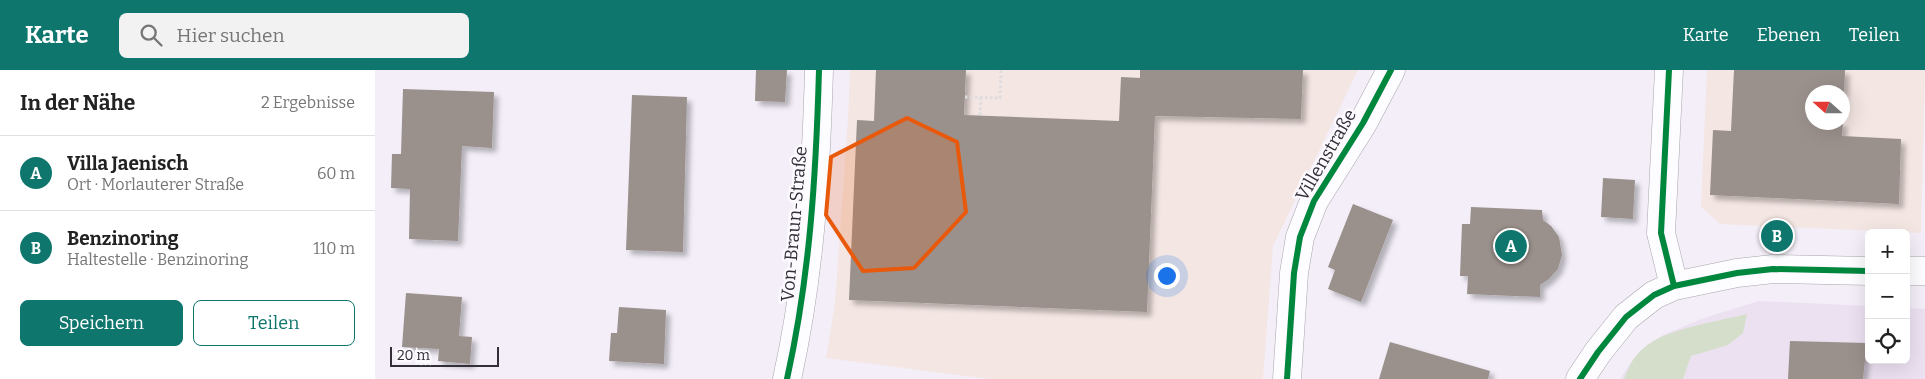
<!DOCTYPE html>
<html lang="de">
<meta charset="utf-8">
<style>
body{margin:0;font-family:Bitter,serif;background:#f2f2f2;color:#222}
.controls{position:absolute;right:15px;bottom:15px;display:grid;overflow:hidden;border-radius:8px;box-shadow:0 5px 20px #0002}
.controls button{width:45px;height:45px;display:grid;place-items:center;padding:0;border:0;border-bottom:1px solid #e0e0e0;background:#fff;color:#222;font:25px sans-serif}
.compass{position:absolute;left:1430px;top:15px;width:45px;height:45px;border-radius:50%;background:#fff;box-shadow:0 5px 20px #0002;rotate:291deg}
.scale{position:absolute;left:15px;bottom:12px;width:109px;box-sizing:border-box;padding-left:5px;border:2px solid #332f38;border-top:0;font-size:14px;line-height:18px;white-space:nowrap;color:#332f38;-webkit-text-stroke:4px #fcfaff;paint-order:stroke}
.you{position:absolute;left:791px;top:205px;width:18px;height:18px;margin:-12px;border:4px solid #fff;border-radius:50%;background:#1a73e8;box-shadow:0 0 0 8px #1a73e833}
.badge{display:grid;place-items:center;width:32px;height:32px;border-radius:50%;background:#0f766e;color:#fff;font-size:16px;font-weight:700}
.pin{position:absolute;translate:-50% -50%;border:2px solid #fff;box-shadow:0 1px 5px #0006}
.list{margin:0;padding:0;list-style:none}
h2{display:flex;justify-content:space-between;align-items:center;height:65px;margin:0;padding:0 20px;font-size:21px}
h2 small{font-size:16px;font-weight:400;color:#767676}
.list li{display:grid;grid-template-columns:32px 1fr auto;gap:15px;align-items:center;box-sizing:border-box;height:75px;padding:0 20px;border-top:1px solid #e0e0e0}
.list b{display:block;font-size:19px;white-space:nowrap}
.list p{margin:0;font-size:16px;white-space:nowrap;color:#767676}
.list em{font-size:16px;font-style:normal;color:#767676}
.actions{display:flex;gap:10px;padding:15px 20px}
.actions a{flex:1;padding:11px 0;border:1px solid #0f766e;border-radius:8px;text-align:center;font-size:18px;color:#0f766e}
.actions .main{background:#0f766e;color:#fff}
.icon{flex:none;width:28px;height:28px;fill:none;stroke:currentColor;stroke-width:2;stroke-linecap:round;stroke-linejoin:round}
.map{position:relative;flex:none;width:1550px;height:309px;overflow:hidden}
header{display:flex;align-items:center;gap:30px;box-sizing:border-box;height:70px;padding:0 25px;background:#0f766e;color:#fff}
header strong{font-size:24px}
nav{display:flex;gap:28px;margin-inline-start:auto;font-size:18px}
.search{width:350px;height:45px;background:#f2f2f2;display:flex;align-items:center;gap:12px;box-sizing:border-box;padding:0 18px;border-radius:8px;color:#767676;font-size:19px}
main{display:flex}
aside{flex:1;background:#fff}
.map>svg:first-child{display:block}
</style>
<header>
<strong>Karte</strong>
<div class="search"><svg class="icon" aria-label="search" viewBox="0 0 24 24"><circle cx="10" cy="10" r="6"/><path d="M15 15l6 6"/></svg>Hier suchen</div>
<nav><a>Karte</a><a>Ebenen</a><a>Teilen</a></nav>
</header>
<main>
<aside>
<h2>In der Nähe<small>2 Ergebnisse</small></h2>
<ul class="list">
<li><span class="badge">A</span><div><b>Villa Jaenisch</b><p>Ort · Morlauterer Straße</p></div><em>60 m</em></li>
<li><span class="badge">B</span><div><b>Benzinoring</b><p>Haltestelle · Benzinoring</p></div><em>110 m</em></li>
</ul>
<div class="actions"><a class="main">Speichern</a><a>Teilen</a></div>
</aside>
<div class="map">
<svg width="1550" height="309" viewBox="0 0 1550 309">
<defs>
<filter id="shadow"><feDropShadow dx="4.5" dy="4.5" stdDeviation="2.5" flood-color="#0004"/></filter>
</defs>
<rect width="100%" height="100%" fill="#f3eef8"/>
<path fill="#ece1f1" d="M1384,231L1494,236V290H1531V238L1550,239V309H1245L1258,289L1270,277L1288,265L1329,248Z"/>
<path fill="#f4e6e3" fill-rule="evenodd" d="M475,0H983L898,176L888,309H614L451,288L460,233L473,50Z
M1332,0H1550L1546,163L1345,154L1326,137ZM1438,22H1468V52H1438Z"/>
<path fill="#d5deca" d="M1372,244L1368,263L1353,275L1316,286L1308,309H1249C1254,297 1259,285 1270,277C1290,259 1345,251 1372,244Z"/>
<path fill="#9a908c" filter="url(#shadow)" d="M381,0H412L410,32L380,31Z
M501,0H591L589,45L744,51L746,7L765,8V0H928L926,49L780,46L772,242L474,230L482,50L499,51Z
M1359,0H1470L1468,52V22H1438V52H1468L1467,66L1526,69L1524,134L1335,125L1338,60L1356,61Z
M28,19L119,22L117,78L87,76L83,171L34,169L35,119L16,118L17,84H26Z
M257,25L312,27L308,182L251,180Z
M1228,108L1260,110L1258,149L1226,147Z
M978,134L1018,150L986,232L953,219L960,200L953,197Z
M1096,137L1167,140L1168,150L1176,156L1184,167L1187,185L1183,199L1174,209L1165,215V227L1092,224L1093,206H1085L1087,154H1095Z
M31,223L87,227L84,266L97,267L95,294L63,291L64,279L27,277Z
M244,237L291,240L289,294L234,291L236,263H242Z
M1415,271L1492,273L1488,309H1413Z
M1015,272L1115,301L1113,309H1004Z"/>
<g fill="none" stroke-linecap="round" stroke-linejoin="round">
<g stroke="#a9a5ad" stroke-width="29">
<path id="minor" d="M1294,0L1286,163L1299,216
M1531,201H1550
M412,309C435,205 441,106 444,0
M912,309L919,203L925,167L939,131L988,53L1016,0
M1205,309L1223,282L1251,247L1279,225L1299,216L1362,203L1398,199L1494,201"/>
</g>
<path stroke="#dedcdf" stroke-width="3" stroke-dasharray="2.5 2.5" stroke-linecap="butt" d="M590,27L625,28L626,0
M605,45L606,27"/>
<use href="#minor" stroke="#fdfcfe" stroke-width="28"/>
<g stroke="#fcfaff" stroke-width="9">
<path id="cycleway" d="M1294,0L1286,163L1299,216
M412,309C435,205 441,106 444,0
M912,309L919,203L925,167L939,131L988,53L1016,0
M1205,309L1223,282L1251,247L1279,225L1299,216L1362,203L1398,199L1494,201"/>
</g>
<use href="#cycleway" stroke="#00873e" stroke-width="6"/>
</g>
<path fill="#e8590c" fill-opacity="0.2" stroke="#e8590c" stroke-width="4" stroke-linejoin="round" d="M532,48L582,72L591,142L539,198L488,201L451,145L456,87Z"/>
<g text-anchor="middle" stroke-width="5" stroke-linejoin="round" paint-order="stroke">
<g font-size="18" fill="#332f38" stroke="#fcfaff">
<text transform="translate(951 85) rotate(-60)" y="6">Villenstraße</text>
<text transform="translate(419 154) rotate(-85)" y="6">Von-Braun-Straße</text>
</g>
</g>
</svg>
<div class="controls">
<button>+</button>
<button>−</button>
<button><svg class="icon" aria-label="locate" viewBox="0 0 24 24"><circle cx="12" cy="12" r="6"/><path d="M12 2v4M12 18v4M2 12h4M18 12h4"/></svg></button>
</div>
<svg class="compass" viewBox="-18 -18 36 36"><path d="M0-13l5 13h-10z" fill="#e53935"/><path d="M0 13l5-13h-10z" fill="#767676"/></svg>
<div class="scale">20 m</div>
<div class="you"></div>
<div class="pin badge" style="left:1136px;top:176px">A</div>
<div class="pin badge" style="left:1402px;top:166px">B</div>
</div>
</main>
